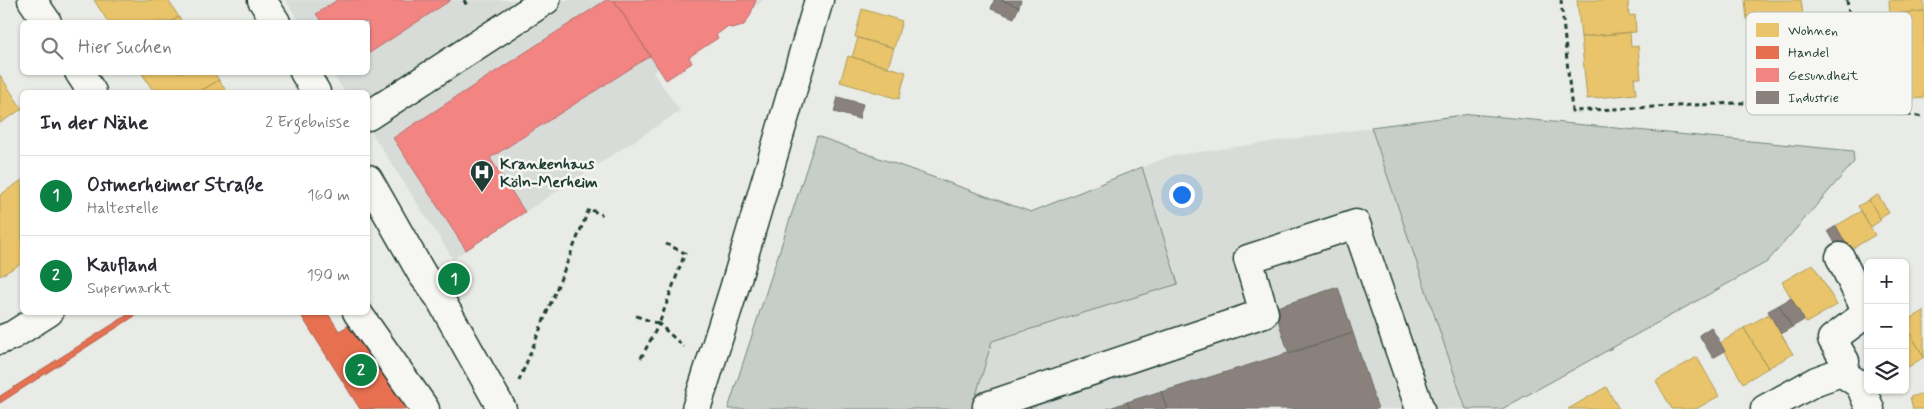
<!DOCTYPE html>
<html lang="de">
<meta charset="utf-8">
<style>
body{margin:0;font-family:Mynerve,sans-serif;background:#f2f2f3;color:#2b2b33}
.controls{position:absolute;right:15px;bottom:15px;display:grid;overflow:hidden;border-radius:8px;box-shadow:0 1px 4px #0004}
.controls button{width:45px;height:45px;display:grid;place-items:center;padding:0;border:0;border-bottom:1px solid #e1e1e2;background:#fff;color:#2b2b33;font:25px sans-serif}
.you{position:absolute;left:1181px;top:194px;width:18px;height:18px;margin:-12px;border:4px solid #fff;border-radius:50%;background:#1a73e8;box-shadow:0 0 0 8px #1a73e833}
.badge{display:grid;place-items:center;width:32px;height:32px;border-radius:50%;background:#0b8043;color:#fff;font-size:16px;font-weight:700}
.pin{position:absolute;translate:-50% -50%;border:2px solid #fff;box-shadow:0 1px 5px #0006}
.list{margin:0;padding:0;list-style:none}
h2{display:flex;justify-content:space-between;align-items:center;height:65px;margin:0;padding:0 20px;font-size:21px}
h2 small{font-size:16px;font-weight:400;color:#7c7c81}
.list li{display:grid;grid-template-columns:32px 1fr auto;gap:15px;align-items:center;box-sizing:border-box;height:80px;padding:0 20px;border-top:1px solid #e1e1e2}
.list b{display:block;font-size:19px;white-space:nowrap}
.list p{margin:0;font-size:16px;white-space:nowrap;color:#7c7c81}
.list em{font-size:16px;font-style:normal;color:#7c7c81}
.icon{flex:none;width:28px;height:28px;fill:none;stroke:currentColor;stroke-width:2;stroke-linecap:round;stroke-linejoin:round}
.map{position:relative;flex:none;width:1924px;height:409px;overflow:hidden}
.search{position:absolute;background:#fff;box-shadow:0 1px 4px #0004;left:20px;top:20px;width:350px;height:55px;display:flex;align-items:center;gap:12px;box-sizing:border-box;padding:0 18px;border-radius:8px;color:#7c7c81;font-size:19px}
.panel{position:absolute;background:#fff;box-shadow:0 1px 4px #0004;left:20px;top:90px;width:350px;height:225px;border-radius:8px}
.map>svg:first-child{display:block}
</style>
<div class="map">
<svg width="1924" height="409" viewBox="0 0 1924 409">
<rect width="100%" height="100%" fill="#e9ebe7"/>
<filter id="ink" filterUnits="userSpaceOnUse"><feTurbulence type="fractalNoise" baseFrequency=".02" numOctaves="2"/><feDisplacementMap in="SourceGraphic" scale="10" xChannelSelector="R" yChannelSelector="G"/><feConvolveMatrix kernelMatrix="1 2 1 2 8 2 1 2 1" color-interpolation-filters="sRGB"/></filter>
<g filter="url(#ink)">
<path fill="#d8dcd8" d="M285,0H764L653,72L680,111L453,259L368,127V92H345L332,73L368,72V22H300Z
M1470,114L1853,151L1854,162L1767,262L1502,409H972L1031,212L1170,156Z"/>
<path fill="#c7cec9" stroke="#73867e" d="M1471,114L1853,151L1854,162L1767,262L1502,409H1466L1371,127Z
M817,136L1031,212L1142,167L1178,284L992,341L972,409H728Z"/>
<path fill="#e9c46a" stroke="#ac9c5a" d="M94,0H168L179,17L170,22H108Z
M1577,0H1628L1629,16L1635,15L1636,32L1581,37Z
M1745,0H1801L1803,15L1747,20Z
M1889,0H1924V11L1890,14Z
M862,9L902,21L894,48L855,37Z
M1924,11V98L1899,100L1895,61H1898L1897,52H1894L1890,14Z
M179,17L182,22H170Z
M1630,32L1631,47L1638,46L1641,78H1634L1636,94L1587,99L1581,37Z
M858,38L894,48L888,67L852,57Z
M848,56L906,72L899,99L840,82Z
M141,72H214L219,80L199,92H154Z
M0,75L22,109L0,123Z
M219,80L227,92H199Z
M22,180V263L0,276V195Z
M1878,195L1889,213L1880,218L1869,200Z
M1869,200L1881,220L1871,227L1858,206Z
M1861,211L1875,235L1850,250L1836,226Z
M1813,264L1837,305L1806,323L1782,282Z
M1924,311V357L1905,325V322Z
M1769,314L1793,354L1768,368L1744,328Z
M1905,325L1924,357L1905,369Z
M1744,328L1768,368L1743,383L1720,343Z
M1697,357L1719,396L1696,409H1672L1656,381Z
M1606,387L1619,409H1568Z
M1924,393V409H1913L1910,397Z"/>
<path fill="#e76f51" stroke="#ab6048" d="M132,312H141L0,403V396Z
M299,312H327L339,331L355,322L410,409H360Z"/>
<path fill="#f28482" stroke="#b36f6b" d="M337,0H451L368,54V22H322L316,14Z
M606,0H614L650,56L490,158L525,212L466,250L393,138Z
M614,0H756L750,16L744,25L732,28L727,27L716,35L718,38L689,57L692,63L666,80Z"/>
<path fill="#8a817c" stroke="#6a6d66" d="M994,0H1001L1019,7L1014,18L991,9Z
M1001,0H1021L1019,7Z
M838,97L863,104L859,119L834,112Z
M1836,226L1847,246L1839,250L1828,231Z
M1338,287L1353,333L1289,354L1274,308Z
M1791,298L1804,320L1792,327L1779,305Z
M1779,305L1792,327L1781,334L1768,311Z
M1711,327L1725,351L1713,358L1699,335Z
M1353,333L1378,409H1167L1161,392Z
M1161,391L1167,409H1130L1127,402Z
M1127,402L1130,409H1107Z"/>
<g fill="none" stroke-linecap="round" stroke-linejoin="round">
<g stroke="#1f3d34" stroke-width="31">
<path id="minor" d="M32,0L47,22
M262,0L276,22
M79,72L92,92
M304,72L316,92
M368,116L546,0
M368,179L422,274L439,297L502,409
M1840,257L1867,313L1832,339L1845,361L1841,372
M357,312L425,409
M0,340L13,335L49,312
M987,406L1264,313L1248,259L1356,224L1420,409
M696,409L734,289L819,0
M1765,409L1816,381L1841,372L1860,385L1870,409"/>
</g>
<path stroke="#1f3d34" stroke-width="3" stroke-dasharray="5 4" stroke-linecap="butt" d="M464,0L468,8
M1561,0L1572,111L1861,97L1902,114L1924,117
M1847,0L1861,97
M636,316L659,324L685,253L666,244
M641,358L659,324L684,347
M519,381L589,209L602,215"/>
<use href="#minor" stroke="#f6f6f2" stroke-width="28"/>
</g>
</g>
<defs>
<g id="hospital-pin" transform="scale(1.25)"><path d="M0 17L-7.5 6A9.5 9.5 0 1 1 7.5 6Z" fill="#1f3d34" stroke="#f6f6f2"/><path d="M-5-5h3v3.5h4V-5h3V5h-3V1.5h-4V5h-3Z" fill="#fff"/></g>
</defs>
<g fill-rule="evenodd">
<use href="#hospital-pin" x="482" y="172"/>
</g>
<g text-anchor="middle" stroke-width="5" stroke-linejoin="round" paint-order="stroke">
<g font-size="16" font-weight="bold" fill="#1f3d34" stroke="#f6f6f2" text-anchor="start">
<text x="500" y="169">Krankenhaus<tspan x="500" dy="18">Köln-Merheim</tspan></text>
</g>
</g>
<rect x="1746" y="12" width="166" height="103" rx="8" fill="#f6f6f2" stroke="#b6beb9" stroke-width="1"/>
<rect x="1756" y="23" width="23" height="14" fill="#e9c46a"/>
<rect x="1756" y="46" width="23" height="13" fill="#e76f51"/>
<rect x="1756" y="68" width="23" height="14" fill="#f28482"/>
<rect x="1756" y="91" width="23" height="13" fill="#8a817c"/>
<g font-size="14" fill="#1f3d34">
<text x="1788" y="35">Wohnen</text>
<text x="1788" y="57">Handel</text>
<text x="1788" y="80">Gesundheit</text>
<text x="1788" y="102">Industrie</text>
</g>
</svg>
<div class="controls">
<button>+</button>
<button>−</button>
<button><svg class="icon" aria-label="layers" viewBox="0 0 24 24"><path d="M12 4l9 5-9 5-9-5zM3 14l9 5 9-5"/></svg></button>
</div>
<div class="you"></div>
<div class="pin badge" style="left:454px;top:279px">1</div>
<div class="pin badge" style="left:361px;top:370px">2</div>
<div class="search"><svg class="icon" aria-label="search" viewBox="0 0 24 24"><circle cx="10" cy="10" r="6"/><path d="M15 15l6 6"/></svg>Hier suchen</div>
<section class="panel">
<h2>In der Nähe<small>2 Ergebnisse</small></h2>
<ul class="list">
<li><span class="badge">1</span><div><b>Ostmerheimer Straße</b><p>Haltestelle</p></div><em>160 m</em></li>
<li><span class="badge">2</span><div><b>Kaufland</b><p>Supermarkt</p></div><em>190 m</em></li>
</ul>
</section>
</div>
